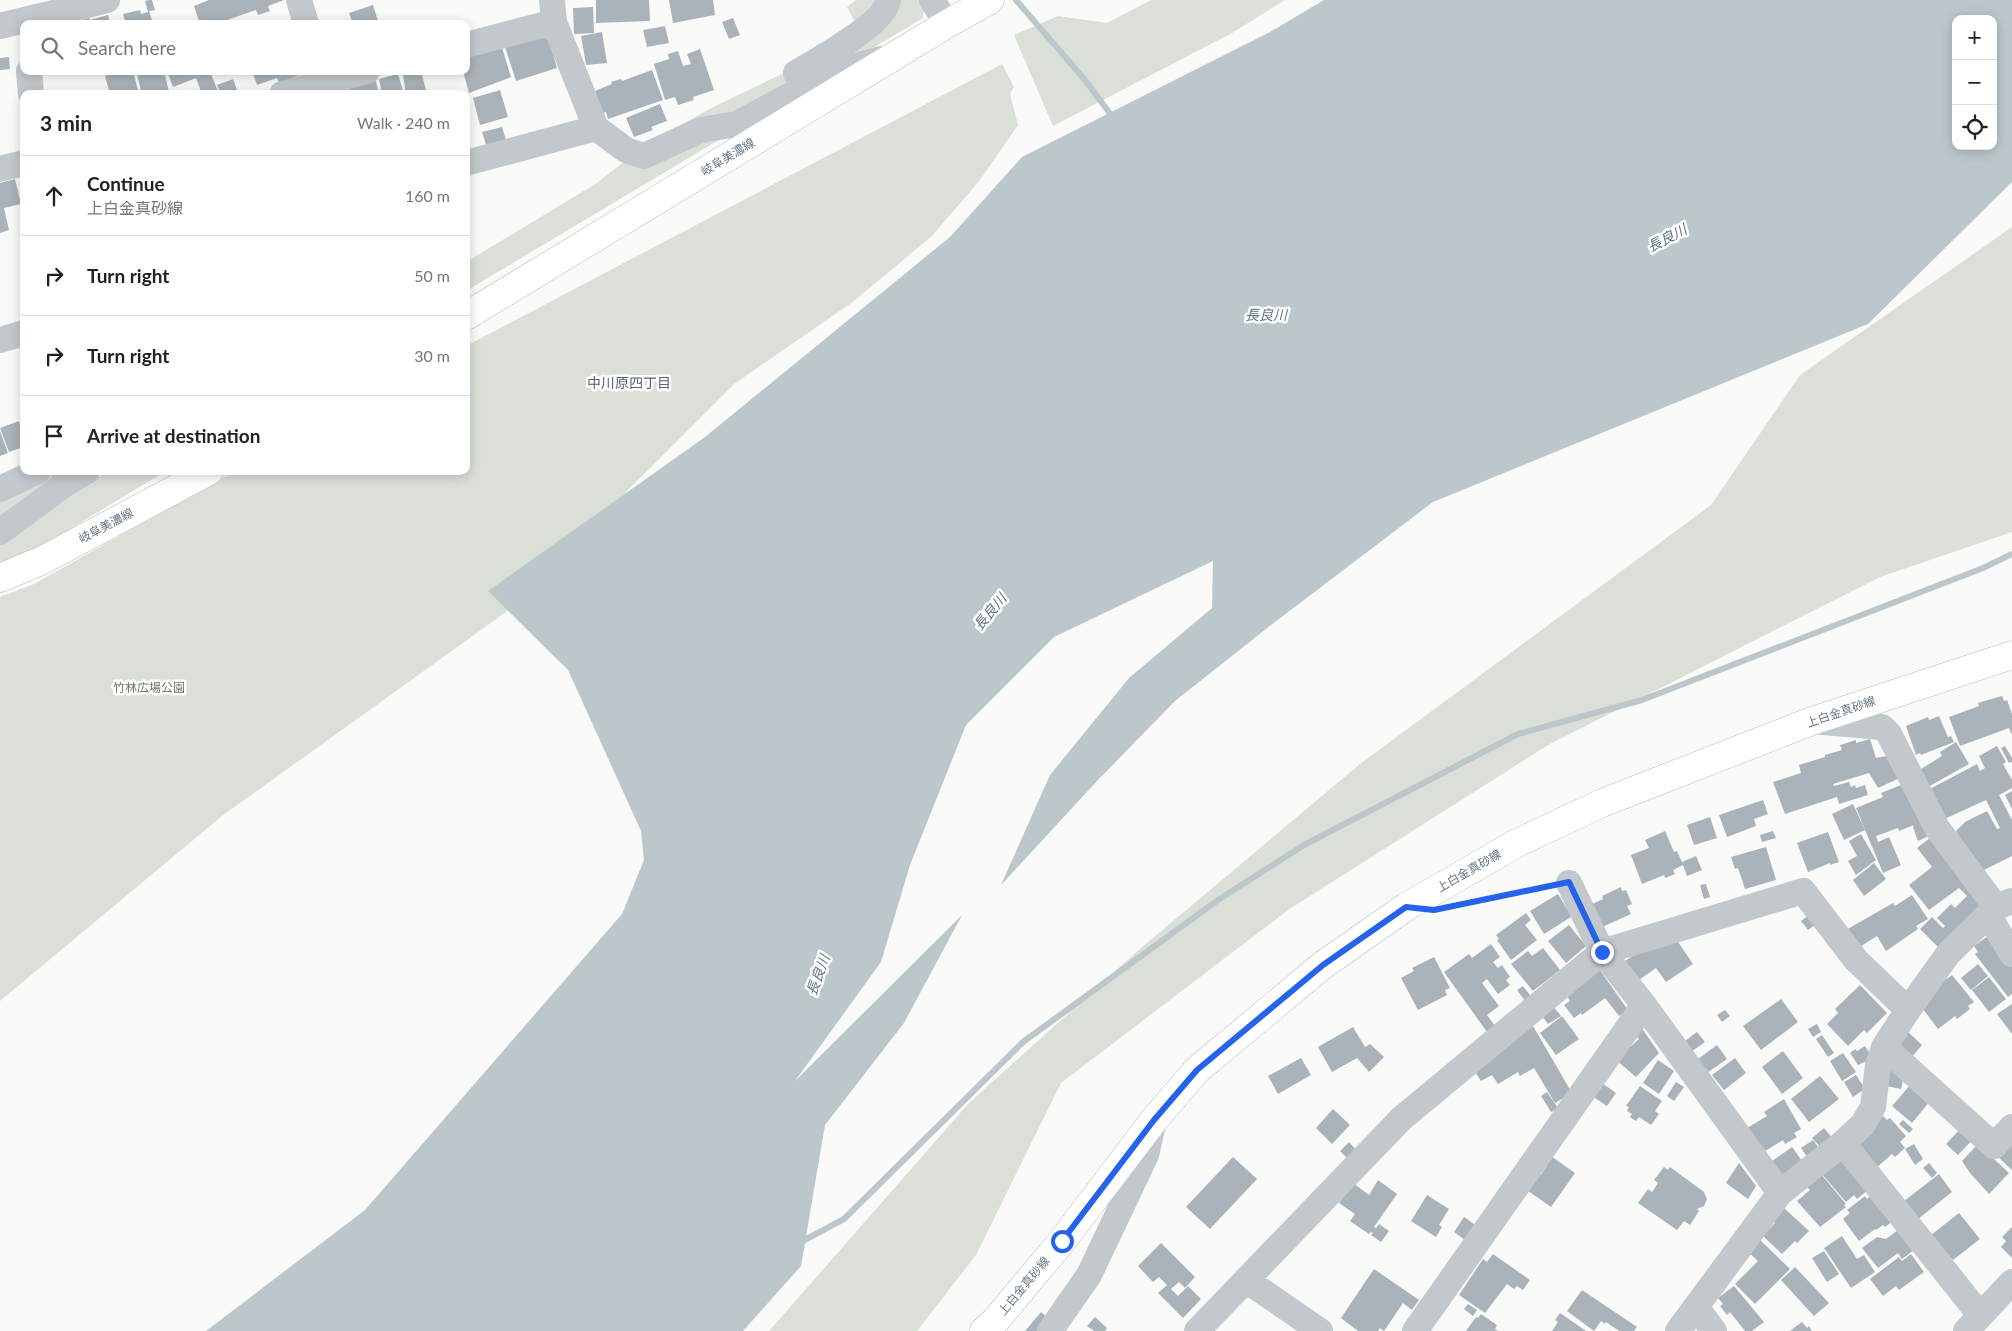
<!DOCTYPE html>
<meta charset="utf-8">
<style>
body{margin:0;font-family:Lato,"Noto Sans JP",sans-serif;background:#f2f2f2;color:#222}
.controls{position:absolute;right:15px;top:15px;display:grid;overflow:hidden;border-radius:10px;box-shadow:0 2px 12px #0003}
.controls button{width:45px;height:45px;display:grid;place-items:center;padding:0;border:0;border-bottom:1px solid #e0e0e0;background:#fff;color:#222;font:25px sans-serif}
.stop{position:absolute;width:15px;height:15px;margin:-11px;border:4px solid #2563eb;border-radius:50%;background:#fff}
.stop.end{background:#2563eb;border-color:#fff;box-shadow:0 1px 5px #0008}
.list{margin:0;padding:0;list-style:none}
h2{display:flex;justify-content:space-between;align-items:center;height:65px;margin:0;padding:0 20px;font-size:21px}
h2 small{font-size:16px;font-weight:400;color:#767676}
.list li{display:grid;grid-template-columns:32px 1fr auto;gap:15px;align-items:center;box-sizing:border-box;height:80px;padding:0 20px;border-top:1px solid #e0e0e0}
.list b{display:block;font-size:19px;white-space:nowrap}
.list p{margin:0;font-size:16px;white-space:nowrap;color:#767676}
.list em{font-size:16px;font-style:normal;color:#767676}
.icon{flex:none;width:28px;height:28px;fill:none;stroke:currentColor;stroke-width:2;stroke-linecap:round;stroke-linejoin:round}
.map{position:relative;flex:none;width:2012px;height:1331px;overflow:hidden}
.search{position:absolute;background:#fff;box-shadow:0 2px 12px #0003;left:20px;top:20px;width:450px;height:55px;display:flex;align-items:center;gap:12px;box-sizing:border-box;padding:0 18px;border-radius:10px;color:#767676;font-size:19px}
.panel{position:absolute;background:#fff;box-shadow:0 2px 12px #0003;left:20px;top:90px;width:450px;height:385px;border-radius:10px}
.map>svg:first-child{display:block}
</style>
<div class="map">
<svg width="2012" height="1331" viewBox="0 0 2012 1331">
<rect width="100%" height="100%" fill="#fafaf8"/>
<path fill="#dadfd7" d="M856,0H923L924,2L923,18L466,291V262L597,183L645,145L715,106L862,36L847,7Z
M1151,0H1285L1232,33L1053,126L1014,35L1058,16L1107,23Z
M1002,64L1014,87L1010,94L1018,125L980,180L932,236L854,301L734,384L506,612L222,816L0,1001V597L34,584L235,471H466V346Z
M2012,227V532L1880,577L1548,745L1288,910L1061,1083L976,1255L917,1331H769L969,1103L1141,948L1360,764L1711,505L1800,375Z
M56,471H85L99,477L108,471H166L40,547L0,564V499Z"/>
<path fill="#bbc7cb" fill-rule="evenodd" d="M1324,0H2012V182L1868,324L1433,502L1275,622L1175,701L1098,780L1001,885L1050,775L1129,678L1212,608L1213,561L1054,637L966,725L910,865L881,962L795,1081L962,915L904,1023L825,1125L801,1266L743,1331H206L365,1210L622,914L644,860L641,831L568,670L488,591L705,437L950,237L1022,157L1270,32ZM1956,19H1993V146H1956Z"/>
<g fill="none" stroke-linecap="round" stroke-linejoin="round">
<path stroke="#bbc7cb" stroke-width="6" d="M1016,0L1085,80L1114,119
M799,1243L844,1219L1023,1042L1218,900L1304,845L1518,734L1642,700L1983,568L2012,554"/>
</g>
<path fill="#aab3b9" d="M149,0H152L155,10L149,11L153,24H126L123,14L140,10L141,14L148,12L145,1Z
M209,0H284L268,6L270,11L258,15L256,10L227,20V24H200L194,6Z
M596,0H649L650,21L596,23Z
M669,0H713L715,15L673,23Z
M373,5L379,24H353L349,13Z
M593,7L594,33L574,34L573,8Z
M108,15L110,24H69L89,18L90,20Z
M733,18L740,35L729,39L722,22Z
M665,26L669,43L647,47L643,30Z
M602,32L607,63L586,65L581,36Z
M533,38H548L557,68L516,81L505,47Z
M501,44L511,77L469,93L463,71H466V56Z
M700,49L714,90L693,97L694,100L678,105L675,97L665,100L654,64L669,59L668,54L678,51L683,66L691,64L687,54Z
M9,57L10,69L0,70V58Z
M652,70L663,100L608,119L606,112L603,113L595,91L612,84L611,82L621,79L622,81Z
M121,71H133L139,94H110L105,76Z
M136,71H164L169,92L142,94Z
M167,71H210L219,94H202L196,78L173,87Z
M252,71H307V72L279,83L277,78L257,85Z
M417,71H421L427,94H406L403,75Z
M398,74L404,94H382L379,79Z
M233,79L238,93L221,94L217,85Z
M376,81L379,94H350L348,87Z
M500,90L508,117L480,125L473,98Z
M660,104L667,121L651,127L653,130L634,137L626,118Z
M502,127L506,140L486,145L482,132Z
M15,179L21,204L4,208L9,230L0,233V183Z
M19,421L24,435V447L9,452L0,428Z
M0,431L8,453L0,456Z
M2002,696L2004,701L2007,700L2012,714V735L2009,728L1960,746L1949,717L1979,706L1978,703Z
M1939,716L1948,737L1951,736L1954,742L1921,755L1920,753L1916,755L1906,726L1928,717L1929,720Z
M1870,739L1876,758L1891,755L1902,777L1878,788L1869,773L1833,784L1834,786L1849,782L1851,787L1855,785L1856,788L1865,785L1868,795L1839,804L1837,797L1785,814L1773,782L1801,773L1799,765L1825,757V755L1842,750L1840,745L1856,740V743Z
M1956,742L1969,764L1928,787L1913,774L1942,756L1940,752Z
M1997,746L2006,762L2003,764L2012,780V788L1999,795L2012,820V856L1978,873L1956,831L1965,822L1987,811L1997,829L2000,828L1986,800L1940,821L1926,791L1977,764L1980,771L1985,768L1979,756Z
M2005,746L2012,758V762L2009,763L2001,748Z
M1906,783L1931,835L1918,841L1913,827L1914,825L1899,831L1898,828L1876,836L1878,842L1889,837L1901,865L1883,873L1856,808L1883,797L1881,793Z
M2012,791V809L2005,795Z
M1763,800L1768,814L1754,819L1756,826L1727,837L1719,815Z
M1853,804L1865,830L1844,840L1832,814Z
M1710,817L1717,838L1694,845L1687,825Z
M1665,831L1674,852L1677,851L1682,862L1696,856L1702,870L1687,876L1683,865L1673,870L1675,874L1665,878L1664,875L1642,884L1631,855L1649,848L1645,840Z
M1773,831L1776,838L1762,842L1760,835Z
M1828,832L1839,862L1830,865V863L1808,872L1797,843Z
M1861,834L1876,860L1856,875L1848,861L1857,856L1849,841Z
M1934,835L1991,903L1942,951L1920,929L1932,917L1943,928L1945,926L1937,918L1951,904L1955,908L1967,896L1959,888L1929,910L1909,885L1932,867L1917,848Z
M1766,847L1776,880L1745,889L1738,868L1735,869L1731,857Z
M1874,863L1886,879L1864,896L1853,880Z
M1706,884L1710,897L1704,899L1700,885Z
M1621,887L1622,891L1626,890L1632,904L1627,906L1631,914L1600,928L1590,905L1603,899L1602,896Z
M1558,894L1567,909L1569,907L1571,917L1544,934L1530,911Z
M1912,895L1928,919L1916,926L1918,929L1886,951L1877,936L1858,948L1846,930L1893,903L1895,906Z
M1813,912L1820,921L1808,930L1801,921Z
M1526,913L1531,920L1525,925L1537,940L1511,960L1497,940L1499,939L1496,935Z
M1569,925L1586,946L1566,963L1548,941Z
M1674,936L1693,964L1666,982L1656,968L1636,982L1622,963L1631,957Z
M1988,936L2012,966V994L2008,997L1975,954L1978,952L1974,946Z
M1491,944L1500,957L1493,962L1498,968L1502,965L1510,977L1506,980L1510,985L1498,994L1487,979L1482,983L1499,1006L1487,1015L1495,1026L1487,1032L1444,972L1469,954L1472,958Z
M1543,948L1560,970L1533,991L1511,964L1528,951L1532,956Z
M1434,957L1450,988L1445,990L1447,995L1418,1010L1401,978L1414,971L1412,968Z
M1978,964L1988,976L1971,990L1961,978Z
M1599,969L1628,1010L1619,1016L1605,998L1582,1015L1581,1013L1574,1018L1564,1005L1570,1001L1566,995Z
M1952,975L1974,1002L1968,1006L1970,1009L1957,1019L1955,1016L1938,1029L1920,1005L1932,990Z
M1989,977L2006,999L1989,1012L1972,990Z
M1860,985L1887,1013L1867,1033L1864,1030L1848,1046L1827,1024L1838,1013L1835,1009Z
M1523,986L1532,998L1526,1002L1517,990Z
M1781,999L1798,1022L1761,1050L1743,1026Z
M2012,1004V1034L1997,1014Z
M1552,1005L1561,1016L1548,1024L1540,1013Z
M1725,1010L1730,1016L1722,1022L1717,1015Z
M1562,1016L1579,1039L1556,1055L1540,1033Z
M1639,1024L1659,1053L1636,1077L1616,1060L1639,1039L1633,1032Z
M1817,1024L1821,1032L1813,1037L1808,1029Z
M1533,1026L1572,1093L1555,1103L1534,1068L1520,1076L1518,1072L1498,1084L1492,1075L1481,1081L1473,1069Z
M1353,1027L1365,1047L1370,1044L1384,1057L1369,1072L1357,1058L1332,1072L1318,1047Z
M1906,1030L1922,1045L1911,1058L1897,1048Z
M1697,1032L1705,1042L1688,1054L1681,1044Z
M1822,1035L1834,1053L1828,1057L1816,1039Z
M1717,1045L1727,1059L1704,1075L1694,1062Z
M1865,1046L1873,1058L1858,1065L1850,1053L1855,1049L1857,1051Z
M1783,1051L1803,1078L1782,1094L1762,1067Z
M1843,1053L1856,1072L1842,1081L1830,1061Z
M1301,1058L1311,1075L1278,1094L1268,1076Z
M1735,1058L1746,1073L1724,1090L1712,1075Z
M1658,1060L1674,1071L1659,1094L1643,1083Z
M1891,1068L1905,1072L1901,1089L1886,1086Z
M1856,1075L1865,1089L1853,1097L1844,1082Z
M1820,1076L1839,1099L1809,1122L1791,1099Z
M1676,1082L1684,1087L1674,1101L1667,1096Z
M1602,1083L1616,1093L1607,1106L1592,1096Z
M1911,1084L1930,1101L1912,1123L1892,1106Z
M1640,1086L1662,1101L1655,1111L1659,1114L1651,1125L1639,1117L1636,1121L1630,1117L1632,1114L1627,1111L1629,1107L1626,1106Z
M1547,1092L1558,1108L1551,1112L1541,1096Z
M1784,1099L1801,1129L1794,1133L1797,1137L1785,1144L1783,1140L1762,1153L1747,1128L1767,1116L1764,1112Z
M1333,1109L1350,1125L1332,1144L1316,1128Z
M1883,1116L1887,1120L1890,1118L1906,1136L1900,1142L1905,1148L1895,1157L1892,1154L1875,1169L1854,1145Z
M1903,1120L1913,1129L1909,1133L1899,1124Z
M1964,1125L1976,1136L1958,1155L1946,1144Z
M1824,1128L1834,1140L1822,1149L1812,1138Z
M2012,1139V1170L1996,1155Z
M1813,1140L1822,1152L1810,1161L1801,1148Z
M1349,1142L1358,1152L1350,1161L1340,1151Z
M1914,1144L1923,1159L1915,1165L1905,1149Z
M1978,1144L2009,1173L1989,1194L1970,1173L1962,1161Z
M1792,1147L1807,1168L1783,1185L1768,1164Z
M1548,1154L1575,1173L1551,1207L1527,1190L1539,1174L1541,1175L1547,1166L1542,1162Z
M1233,1157L1257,1179L1210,1229L1186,1207Z
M1843,1159L1869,1189L1857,1199L1854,1195L1846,1202L1822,1174Z
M1739,1163L1756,1186L1748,1199L1726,1183Z
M1929,1163L1937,1173L1932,1178L1923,1168Z
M1664,1167L1668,1170L1670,1167L1704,1192L1707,1199L1704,1206L1697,1209L1699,1211L1690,1225L1684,1221L1677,1230L1638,1203L1648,1189L1652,1192L1658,1183L1654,1180Z
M1821,1174L1846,1204L1844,1205L1846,1207L1820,1227L1797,1201L1810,1190L1807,1187Z
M1939,1174L1952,1192L1913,1223L1899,1205Z
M1378,1180L1397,1194L1374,1227L1376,1228L1379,1224L1389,1231L1381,1242L1371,1235L1373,1233L1371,1232L1369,1234L1350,1221L1355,1214L1339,1203L1353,1183L1369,1195Z
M1874,1193L1894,1220L1885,1227L1883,1225L1876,1230L1875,1229L1859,1241L1843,1219L1850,1213L1847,1210L1865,1196L1867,1199Z
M1427,1195L1449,1209L1439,1225L1442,1227L1436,1237L1411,1221Z
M1784,1208L1809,1231L1797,1243L1795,1241L1782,1254L1763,1236L1775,1223L1773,1220Z
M1959,1213L1980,1239L1953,1260L1948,1254L1942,1259L1926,1239Z
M1464,1217L1478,1227L1468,1242L1454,1232Z
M2012,1227V1258L2001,1247L2006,1241L2002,1237Z
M1901,1228L1914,1250L1902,1259L1898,1253L1878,1268L1862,1248L1877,1237L1886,1239Z
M1842,1236L1857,1259L1864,1255L1875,1272L1851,1288L1824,1248Z
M1758,1238L1790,1269L1755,1304L1735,1284L1758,1261L1746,1250Z
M1161,1243L1195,1277L1185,1288L1179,1282L1171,1289L1178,1296L1188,1286L1201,1299L1183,1318L1158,1293L1167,1285L1159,1277L1153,1282L1138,1266Z
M1824,1251L1839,1274L1827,1282L1812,1258Z
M1493,1254L1530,1280L1523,1290L1517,1286L1514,1289L1507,1284L1485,1313L1459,1295L1483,1259L1487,1262Z
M1911,1254L1924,1272L1899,1290L1896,1286L1883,1296L1870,1279L1899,1257L1902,1261Z
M1795,1267L1829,1303L1814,1316L1781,1280Z
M1374,1269L1419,1300L1412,1310L1403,1303L1384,1331L1380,1328L1378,1331H1358L1341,1318Z
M1734,1286L1764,1322L1752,1331H1745L1730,1312L1727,1315L1720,1306L1723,1304L1718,1298Z
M1582,1290L1637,1327L1634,1331H1619L1606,1322L1605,1324L1601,1321L1594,1331L1567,1311Z
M1468,1304L1477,1310L1473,1316L1464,1309Z
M1041,1312L1050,1320L1041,1331H1025Z
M1560,1313L1586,1331H1552L1558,1322L1555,1320Z
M1481,1314L1497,1325L1495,1329L1498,1331H1466L1476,1317L1478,1318Z
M1095,1317L1107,1328L1105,1331H1094L1087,1326Z
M1802,1322L1807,1328L1809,1326L1812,1331H1790Z"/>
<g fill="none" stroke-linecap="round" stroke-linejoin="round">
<g stroke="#b5babe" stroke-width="29">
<path id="major" d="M466,316L947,24L990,0
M0,578L43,560L209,471
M984,1331L996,1320L1062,1241L1154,1120L1197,1070L1323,965L1406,907L1517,843L1602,803L1812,721L2012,655"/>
</g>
<path stroke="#bbbfc2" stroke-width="3" stroke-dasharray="2.5 2.5" stroke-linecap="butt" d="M1459,905L1548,887"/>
<path stroke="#c3c8cc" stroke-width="26" d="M299,0L306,24
M932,0L947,24
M0,26L107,0
M466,45L554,22
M29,71L31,94
M796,73C816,61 886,23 888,0
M282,94L367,71
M596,128L626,150L644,156L701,130L737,124L832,73L881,59
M466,163L596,128L554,22L552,0
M0,169L24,163
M0,340L24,333
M65,484L87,471
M0,489L38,471
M0,532L65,484L64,471
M1812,721L1882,727L1889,734L1937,828L1996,907
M1569,883L1602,952L1644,1005L1780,1193
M1988,915L2012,954
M1884,1047L1994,1146L2012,1127
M1843,1143L1980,1315
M1246,1280L1320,1331
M1696,1307L1714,1331
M1050,1331L1089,1275L1146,1155L1154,1120
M1197,1331L1401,1119L1602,952L1803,891L1856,960L1908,1010
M1415,1331L1644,1005
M1678,1331L1780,1193L1843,1143L1863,1124L1873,1107L1878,1065L1884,1047L1908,1010L1948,954L1996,907L2012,901
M1966,1331L2012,1282"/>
<use href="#major" stroke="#fff" stroke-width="28"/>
</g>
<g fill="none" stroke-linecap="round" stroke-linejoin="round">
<path stroke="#2563eb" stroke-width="6" d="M1062,1241L1154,1120L1197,1070L1323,965L1406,907L1434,910L1569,882L1602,952"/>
</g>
<g text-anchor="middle" stroke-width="5" stroke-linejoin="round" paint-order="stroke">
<g font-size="12" fill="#657683" stroke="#fff">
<text transform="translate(728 157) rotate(-31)" y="4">岐阜美濃線</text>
<text transform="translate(106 526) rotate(-28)" y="4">岐阜美濃線</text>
<text transform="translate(1841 712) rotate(-19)" y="4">上白金真砂線</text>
<text transform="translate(1469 871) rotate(-30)" y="4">上白金真砂線</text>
<text transform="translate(1024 1286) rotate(-50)" y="4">上白金真砂線</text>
</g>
<g font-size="12" fill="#687a64" stroke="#fff">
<text x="149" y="692">竹林広場公園</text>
</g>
<g font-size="14" font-style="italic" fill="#60757c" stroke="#fff">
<text transform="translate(1667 238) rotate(-28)" y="5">長良川</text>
<text x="1266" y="320">長良川</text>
<text transform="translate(990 612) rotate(-50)" y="5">長良川</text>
<text transform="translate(818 975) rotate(-70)" y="5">長良川</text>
</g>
<g font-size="14" fill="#57646e" stroke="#fff">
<text x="629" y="388">中川原四丁目</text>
</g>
</g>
</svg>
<div class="controls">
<button>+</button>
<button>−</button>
<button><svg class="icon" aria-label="locate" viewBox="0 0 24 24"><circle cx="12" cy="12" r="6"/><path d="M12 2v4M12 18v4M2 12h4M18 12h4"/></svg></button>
</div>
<div class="stop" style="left:1062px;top:1241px"></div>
<div class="stop end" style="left:1602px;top:952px"></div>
<div class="search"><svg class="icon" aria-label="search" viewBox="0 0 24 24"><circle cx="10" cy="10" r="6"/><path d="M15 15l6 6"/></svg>Search here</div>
<section class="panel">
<h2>3 min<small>Walk · 240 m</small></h2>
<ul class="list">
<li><svg class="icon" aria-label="ahead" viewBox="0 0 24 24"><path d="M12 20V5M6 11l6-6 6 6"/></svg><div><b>Continue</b><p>上白金真砂線</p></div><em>160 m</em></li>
<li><svg class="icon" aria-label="right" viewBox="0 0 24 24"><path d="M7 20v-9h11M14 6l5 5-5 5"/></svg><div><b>Turn right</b></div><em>50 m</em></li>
<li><svg class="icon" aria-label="right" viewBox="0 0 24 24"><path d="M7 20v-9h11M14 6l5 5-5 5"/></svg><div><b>Turn right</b></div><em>30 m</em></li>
<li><svg class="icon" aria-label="arrive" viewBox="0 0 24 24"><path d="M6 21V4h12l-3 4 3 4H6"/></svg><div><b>Arrive at destination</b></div></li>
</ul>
</section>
</div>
